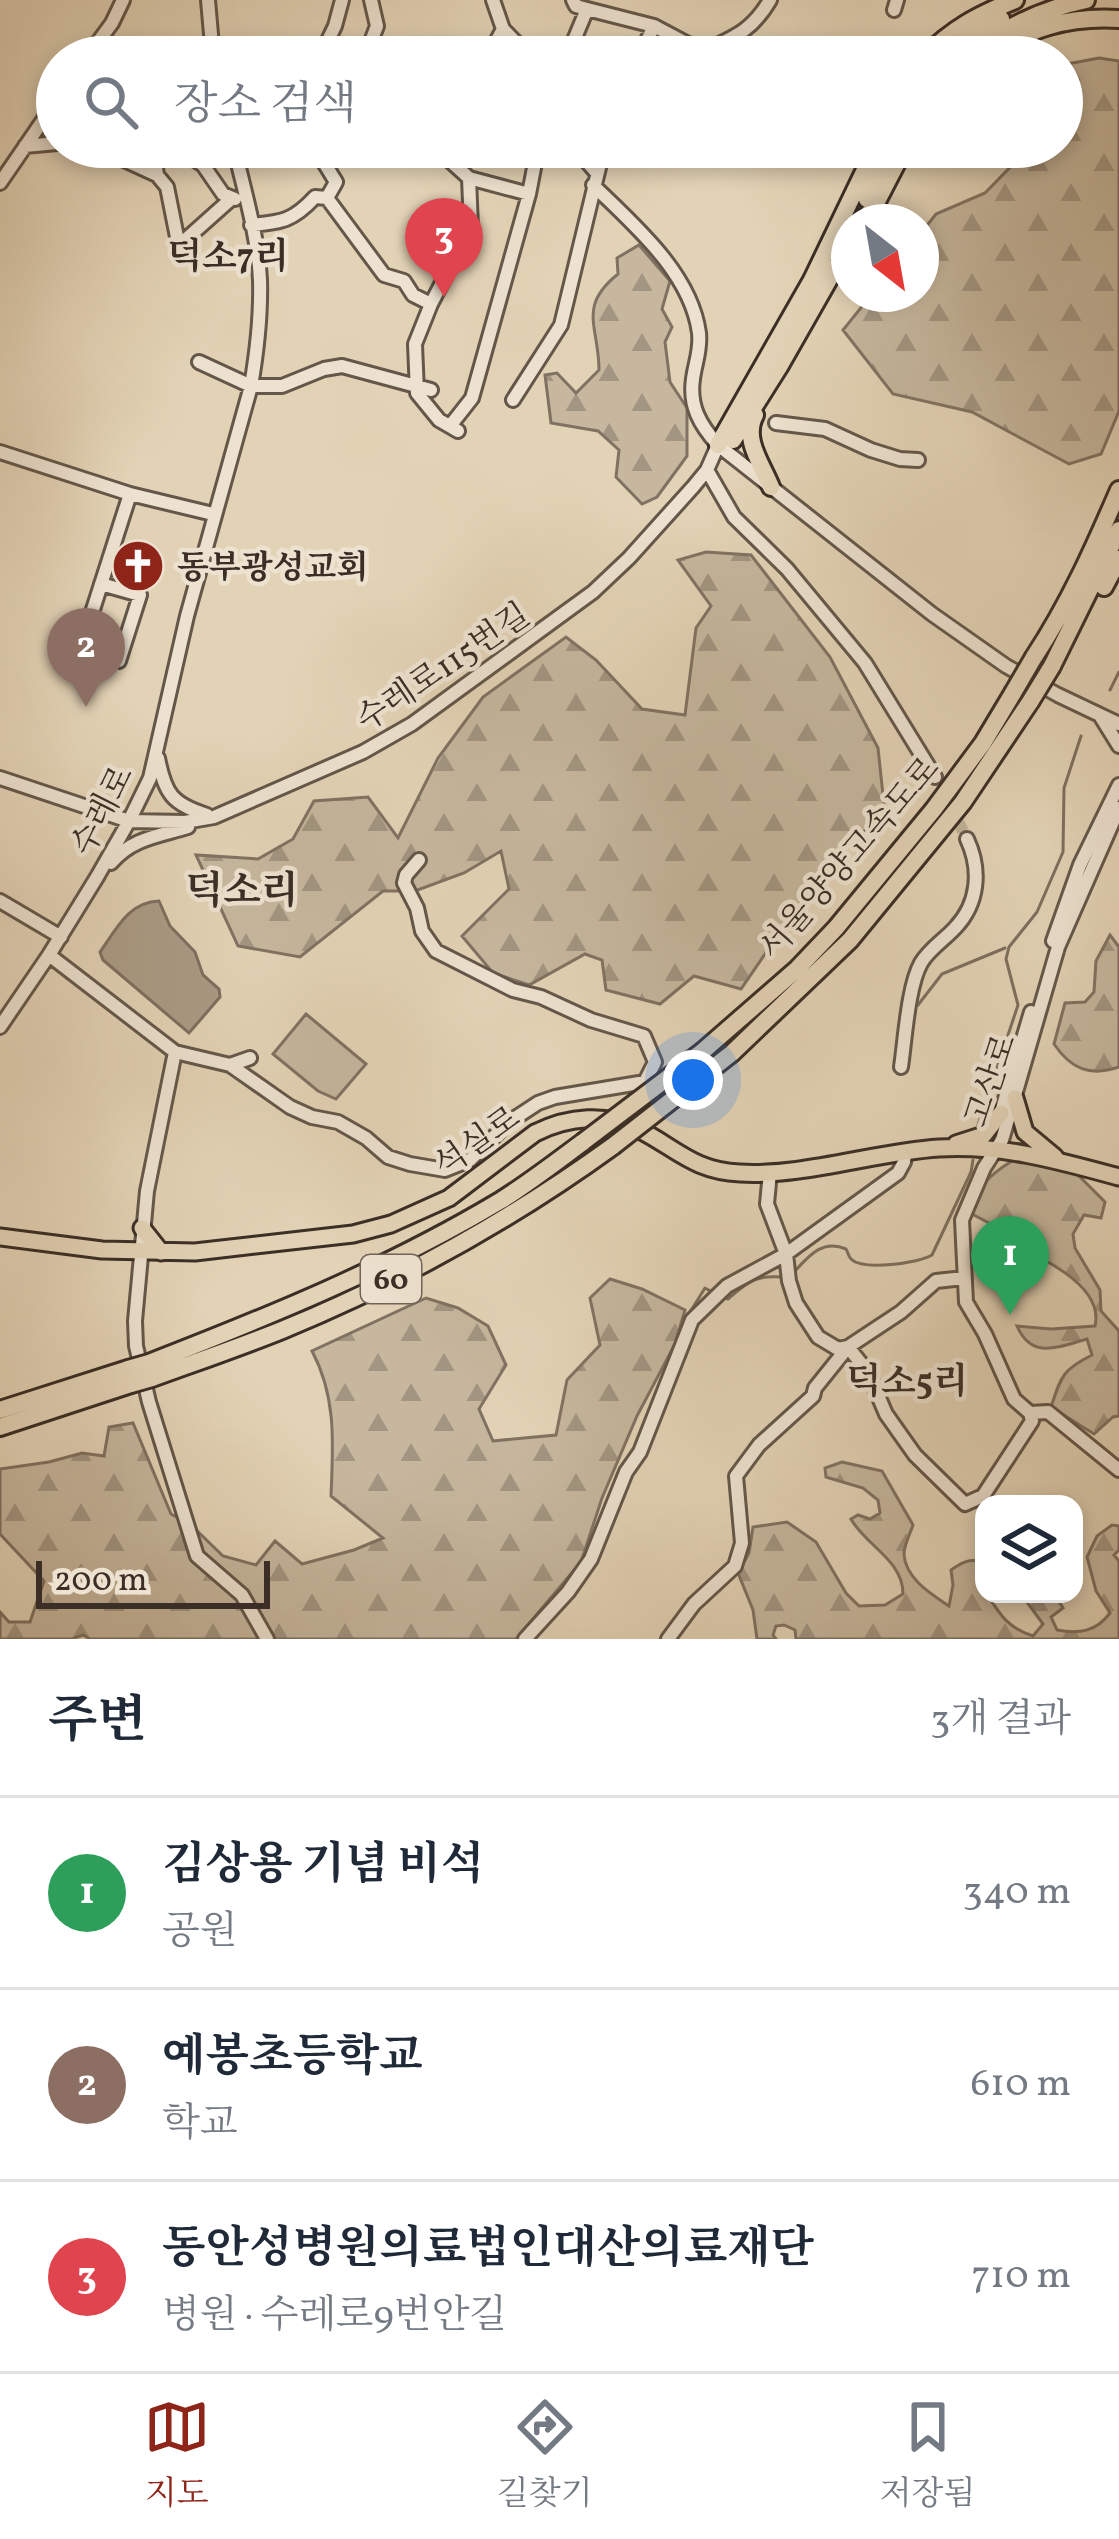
<!DOCTYPE html>
<html lang="ko">
<meta charset="utf-8">
<style>
body{margin:0;font-family:Vollkorn,"Noto Serif KR",serif;background:#f2f2f3;color:#1f2937}
.controls{position:absolute;right:36px;bottom:36px;display:grid;overflow:hidden;border-radius:24px;box-shadow:0 6px 18px #0003}
.controls button{width:108px;height:108px;display:grid;place-items:center;padding:0;border:0;border-bottom:3px solid #e0e1e3;background:#fff;color:#1f2937;font:60px sans-serif}
.compass{position:absolute;left:831px;top:204px;width:108px;height:108px;border-radius:50%;background:#fff;box-shadow:0 6px 18px #0003;rotate:149deg}
.scale{position:absolute;left:36px;bottom:30px;width:234px;box-sizing:border-box;padding-left:12px;border:6px solid #3a2e26;border-top:0;font-size:33px;line-height:42px;white-space:nowrap;color:#3a2e26;-webkit-text-stroke:9px #ede2d0;paint-order:stroke}
.you{position:absolute;left:693px;top:1080px;width:42px;height:42px;margin:-30px;border:9px solid #fff;border-radius:50%;background:#1a73e8;box-shadow:0 0 0 18px #1a73e833}
.badge{display:grid;place-items:center;width:78px;height:78px;border-radius:50%;background:#8f2418;color:#fff;font-size:39px;font-weight:700}
.pin{position:absolute;translate:-50% -99px;filter:drop-shadow(0 3px 6px #0008)}
.pin::after{content:'';position:absolute;top:63px;width:42px;height:36px;background:inherit;clip-path:polygon(0 0,100% 0,50% 100%)}
.list{margin:0;padding:0;list-style:none}
h2{display:flex;justify-content:space-between;align-items:center;height:156px;margin:0;padding:0 48px;font-size:51px}
h2 small{font-size:39px;font-weight:400;color:#747a83}
.list li{display:grid;grid-template-columns:78px 1fr auto;gap:36px;align-items:center;box-sizing:border-box;height:192px;padding:0 48px;border-top:3px solid #e0e1e3}
.list b{display:block;font-size:45px;white-space:nowrap}
.list p{margin:0;font-size:39px;white-space:nowrap;color:#747a83}
.list em{font-size:39px;font-style:normal;color:#747a83}
.icon{flex:none;width:66px;height:66px;fill:none;stroke:currentColor;stroke-width:2;stroke-linecap:round;stroke-linejoin:round}
.map{position:relative;flex:none;width:1119px;height:1639px;overflow:hidden}
.search{position:absolute;background:#fff;box-shadow:0 6px 18px #0003;left:36px;right:36px;top:36px;height:132px;display:flex;align-items:center;gap:30px;box-sizing:border-box;padding:0 42px;border-radius:66px;color:#747a83;font-size:45px}
.sheet{height:732px;background:#fff}
nav{display:flex;justify-content:space-around;align-items:center;box-sizing:border-box;height:168px;border-top:3px solid #e0e1e3;background:#fff;font-size:33px;color:#747a83}
nav a{display:grid;justify-items:center;gap:6px}
nav .on{color:#8f2418}
.map>svg:first-child{display:block}
</style>
<div class="map">
<svg width="1119" height="1639" viewBox="0 0 1119 1639">
<defs>
<pattern id="forest-firs" width="22" height="20" patternUnits="userSpaceOnUse" patternTransform="scale(3)"><rect width="22" height="20" fill="#c6b79e"/><path d="M5 1l3.5 6h-7zM16 11l3.5 6h-7z" fill="#a29581"/></pattern>
</defs>
<rect width="100%" height="100%" fill="#e3d3b6"/>
<filter id="stains"><feTurbulence type="fractalNoise" baseFrequency=".00167" numOctaves="4"/><feColorMatrix values="0 0 0 0 .2 0 0 0 0 .09 0 0 0 0 .02 0 0 0 .5 -.17"/></filter>
<radialGradient id="worn" r=".72"><stop offset=".6" stop-color="#630" stop-opacity="0"/><stop offset="1" stop-color="#630" stop-opacity=".3"/></radialGradient>
<path fill="url(#forest-firs)" stroke="#807262" stroke-width="3" d="M1099,58L1119,61V411L1101,454L1069,464L972,412L893,394L843,330L872,294H921V233L936,214L985,193L1030,147H1062V65Z
M639,245L670,281L662,309L672,327L665,342L670,382L687,408V456L657,497L642,504L616,477L619,450L598,431L551,423L545,375L557,373L576,393L599,370C599,326 577,307 618,274L617,258Z
M706,552L751,555L830,657L878,748L885,814L831,858L741,989L694,976L660,1004L606,990L602,960L585,954L529,985L493,973L462,936L509,889L501,851L464,873L415,891H383L300,957L238,946L196,855L258,859L293,839L314,801L368,797L398,838L438,758L483,697L566,637L596,660L642,709L685,715L696,628L711,606L678,560Z
M1110,935L1119,947V1067C1090,1077 1071,1069 1054,1044L1065,1003L1085,1002L1094,992L1096,961Z
M1012,1161L1073,1170L1105,1202L1101,1218L1084,1215L1073,1234L1075,1248L1100,1290L1101,1311L1119,1331V1416L1113,1417L1094,1434L1051,1407C1061,1377 1062,1370 1092,1355L1087,1339C1058,1347 1032,1360 1017,1326L1051,1329L1095,1326C1105,1284 1035,1254 1003,1241L1002,1230L972,1214C980,1185 986,1177 1012,1161Z
M610,1279L642,1289L685,1310L675,1344L637,1416L602,1498L581,1562L516,1639H90L83,1635L72,1639H0V1612L9,1622H30L44,1581L0,1534V1469L49,1462L82,1453L104,1456L109,1427L133,1423L171,1514L191,1525L223,1556L256,1565L275,1541L302,1564L354,1550L383,1538L331,1496C333,1445 337,1398 312,1351L426,1298L458,1308L488,1326L506,1365L479,1409L493,1441L556,1435L567,1380L600,1345L590,1298Z
M842,1462L882,1471L913,1525C910,1534 904,1545 904,1554C905,1578 931,1594 949,1606L953,1585L951,1570C961,1563 972,1556 984,1564V1594H987C1000,1615 1008,1628 1033,1636L1043,1624L1021,1594C1038,1594 1055,1591 1063,1608L1051,1617L1057,1630C1079,1634 1096,1632 1110,1613L1096,1591L1087,1557L1097,1536L1112,1525L1119,1526V1550L1114,1555L1119,1561V1639H796L795,1630L784,1625L776,1626L773,1635L776,1639H757L753,1610L738,1573L749,1553L753,1527L787,1522L816,1542L846,1593L859,1606L885,1605L903,1594C903,1560 865,1545 851,1519L858,1515L870,1519L880,1513L878,1500L863,1488L826,1477L825,1468Z"/>
<path fill="#c6b79e" stroke="#807262" stroke-width="3" d="M306,1014L366,1064L336,1099L318,1091L273,1054Z"/>
<path fill="#aa9b85" stroke="#7d6f5f" stroke-width="3" d="M159,901L170,926L195,952L203,975L219,989L220,997L189,1033L103,960L100,952C116,930 128,902 159,901Z"/>
<g fill="none" stroke-linecap="round" stroke-linejoin="round">
<path stroke="#7d6f5f" stroke-width="3" d="M1110,690L1119,672
M918,1005L942,974L1005,948
M977,1128L1018,1005L1006,959L1009,947L1037,912L1063,852L1064,788L1081,736
M794,1272C809,1256 822,1239 846,1249C848,1252 848,1256 851,1259C863,1271 919,1263 932,1255L971,1172L973,1160
M721,1296L728,1299C748,1282 755,1275 781,1277
M690,1312L705,1288L712,1292"/>
<path stroke="#c1b299" stroke-width="12" stroke-dasharray="12 6" stroke-linecap="butt" d="M941,789L967,839"/>
<g stroke="#64574a" stroke-width="18">
<path id="minor" d="M208,0L213,57
M493,0L503,29L530,57
M573,0L576,6L587,9L654,26L703,52C734,37 752,31 770,0
M894,10L897,0
M87,57L112,23L123,0
M320,57L335,26L342,0
M365,57L377,26L371,0
M488,57L503,29
M567,57L587,9
M639,57L654,26
M25,146L57,143
M96,147L157,175L153,147
M175,147L203,165L223,194L235,199
M318,147L320,156L336,182L327,198L384,275L404,281L413,295L431,304
M439,147L438,150L469,178L471,227L431,304L415,344L417,393L439,420L458,431
M574,147L596,172
M157,175L167,187L177,237L184,241L231,199
M469,178L529,194
M0,183L57,100
M593,185C634,225 691,273 699,333C701,350 695,363 693,379C689,406 700,425 718,445L932,614L1006,666L1058,695L1119,724
M251,225C282,222 293,221 315,197L327,198
M199,362L251,386H282L324,369L342,366L431,390
M513,400L561,325L604,147
M776,423L825,429L871,450L900,459L918,460
M450,426L472,398L529,194L538,147
M0,452L130,494L213,514
M707,470L734,517L787,569L865,663L935,777
M101,584L140,595L119,661L80,650L130,494
M1101,717L1119,746
M158,758C165,794 172,804 207,815
M0,778L129,821L185,822L214,817L363,752L412,724L593,592L629,558L693,487L707,470L718,445
M419,860L406,875L404,883L417,908L422,931L436,951L513,990L541,997L591,1020L644,1036L655,1062L645,1082
M111,863C132,838 159,836 188,827
M0,901L61,937
M1053,941L1080,865L1119,785
M49,955L175,1052L230,1065L250,1058
M0,1027L49,955L97,877L129,821L150,778L187,616L251,386C257,351 261,315 260,280C258,236 244,190 234,147
M175,1052L147,1191L135,1321L136,1346L149,1402L197,1556L242,1595L267,1639
M230,1065L290,1107L312,1117L338,1122L366,1138L388,1157L410,1164L445,1170L470,1160L509,1122L538,1103L555,1097L645,1082L641,1097
M901,1067C905,1040 908,986 921,963C929,949 944,940 955,928C979,903 981,869 967,839
M999,1119L1031,1012
M770,1172L767,1204L786,1254L789,1281L796,1303L818,1337L838,1349L848,1347L868,1372L886,1414L915,1455L965,1504L983,1496L1032,1421L1030,1413L1014,1399L985,1334L966,1302L962,1220L984,1168L1002,1140L1058,947L1119,808
M1030,1413L1048,1412L1119,1470
M525,1639L568,1592L591,1559L626,1472L640,1452L692,1320L727,1286L786,1254L898,1173L904,1162L905,1152
M668,1639L694,1604L735,1566L742,1543L736,1476L759,1445L813,1396L815,1388L848,1347L901,1312L936,1281L964,1278"/>
</g>
<g stroke="#3a2e26" stroke-width="21">
<path id="major" d="M1015,1098L1025,1132L1055,1157
M956,1144L984,1135L1001,1113
M142,1228L161,1252
M0,1237L102,1250L195,1252L353,1234L391,1224L449,1198L535,1133C569,1116 606,1113 640,1130C677,1149 694,1171 740,1173C802,1177 875,1152 939,1148C1001,1144 1060,1161 1119,1177"/>
</g>
<g stroke="#3a2e26" stroke-width="22">
<path id="highway" d="M924,57C954,28 976,16 1015,0
M943,57L977,32L1001,19
M962,57C1002,30 1038,10 1086,0
M986,57C1028,28 1068,16 1119,19
M867,199L888,147
M861,222L873,209L905,147
M755,415C742,439 762,464 771,487
M733,440L779,367L849,244
M718,445L812,280L876,147
M1104,587L1119,559
M1034,657C1069,604 1094,548 1119,490
M1052,666L1119,530
M703,1051L797,969L836,928L934,809L983,743L1013,693
M732,1053L850,940L963,802L1030,702
M149,1363C270,1316 388,1268 500,1201C529,1183 556,1162 583,1142
M152,1378C196,1362 240,1347 282,1330C399,1282 511,1220 613,1146
M0,1410L128,1369
M0,1427L131,1384"/>
</g>
<use href="#minor" stroke="#ede2d0" stroke-width="12"/>
<use href="#major" stroke="#e3d3b6" stroke-width="15"/>
<use href="#highway" stroke="#e3d3b6" stroke-width="16"/>
<g stroke="#3a2e26" stroke-width="22" stroke-linecap="butt">
<path id="highway-bridge" d="M1013,693L1034,657
M1030,702L1052,666
M583,1142L703,1051
M613,1146L732,1053
M128,1369L149,1363
M131,1384L152,1378"/>
</g>
<use href="#highway-bridge" stroke="#e3d3b6" stroke-width="16"/>
</g>
<defs>
<g id="church-disc" transform="scale(2.7)"><circle r="9.5" fill="#8f2418" stroke="#ede2d0"/><path d="M-1.2-6h2.4v3.5h3.3v2.4h-3.3V6h-2.4V-.1h-3.3v-2.4h3.3Z" fill="#fff"/></g>
</defs>
<g fill-rule="evenodd">
<use href="#church-disc" x="138" y="566"/>
</g>
<g text-anchor="middle" stroke-width="9" stroke-linejoin="round" paint-order="stroke">
<rect fill="#ede2d0" stroke="#706459" stroke-width="3" x="361" y="1255" width="60" height="48" rx="9"/>
<g font-size="30" font-weight="bold" fill="#3a2e26">
<text x="391" y="1289">60</text>
</g>
<g font-size="33" font-weight="bold" fill="#3a2e26" stroke="#ede2d0" text-anchor="start">
<text x="177" y="578">동부광성교회</text>
</g>
<g font-size="33" fill="#3a2e26" stroke="#ede2d0">
<text transform="translate(442 666) rotate(-34)" y="12">수레로115번길</text>
<text transform="translate(101 810) rotate(-63)" y="12">수레로</text>
<text transform="translate(848 857) rotate(-49)" y="12">서울양양고속도로</text>
<text transform="translate(989 1080) rotate(-71)" y="12">고산로</text>
<text transform="translate(476 1140) rotate(-35)" y="12">석실로</text>
</g>
<g font-size="36" font-weight="bold" fill="#3a2e26" stroke="#ede2d0">
<text x="228" y="268">덕소7리</text>
<text x="907" y="1393">덕소5리</text>
</g>
<g font-size="39" font-weight="bold" fill="#3a2e26" stroke="#ede2d0">
<text x="242" y="903">덕소리</text>
</g>
</g>
<rect width="100%" height="100%" filter="url(#stains)"/>
<rect width="100%" height="100%" fill="url(#worn)"/>
</svg>
<div class="controls">
<button><svg class="icon" aria-label="layers" viewBox="0 0 24 24"><path d="M12 4l9 5-9 5-9-5zM3 14l9 5 9-5"/></svg></button>
</div>
<svg class="compass" viewBox="-18 -18 36 36"><path d="M0-13l5 13h-10z" fill="#e53935"/><path d="M0 13l5-13h-10z" fill="#747a83"/></svg>
<div class="scale">200 m</div>
<div class="you"></div>
<div class="pin badge" style="left:1010px;top:1315px;background:#2e9e5b">1</div>
<div class="pin badge" style="left:86px;top:707px;background:#8d6e63">2</div>
<div class="pin badge" style="left:444px;top:297px;background:#e0444e">3</div>
<div class="search"><svg class="icon" aria-label="search" viewBox="0 0 24 24"><circle cx="10" cy="10" r="6"/><path d="M15 15l6 6"/></svg>장소 검색</div>
</div>
<section class="sheet">
<h2>주변<small>3개 결과</small></h2>
<ul class="list">
<li><span class="badge" style="background:#2e9e5b">1</span><div><b>김상용 기념 비석</b><p>공원</p></div><em>340 m</em></li>
<li><span class="badge" style="background:#8d6e63">2</span><div><b>예봉초등학교</b><p>학교</p></div><em>610 m</em></li>
<li><span class="badge" style="background:#e0444e">3</span><div><b>동안성병원의료법인대산의료재단</b><p>병원 · 수레로9번안길</p></div><em>710 m</em></li>
</ul>
</section>
<nav>
<a class="on"><svg class="icon" aria-label="map" viewBox="0 0 24 24"><path d="M3 6l6-2 6 2 6-2v14l-6 2-6-2-6 2zM9 4v14M15 6v14"/></svg>지도</a>
<a><svg class="icon" aria-label="directions" viewBox="0 0 24 24"><path d="M12 3l9 9-9 9-9-9zM9 14v-3h6M13 9l2 2-2 2"/></svg>길찾기</a>
<a><svg class="icon" aria-label="saved" viewBox="0 0 24 24"><path d="M7 4h10v16l-5-4-5 4z"/></svg>저장됨</a>
</nav>
